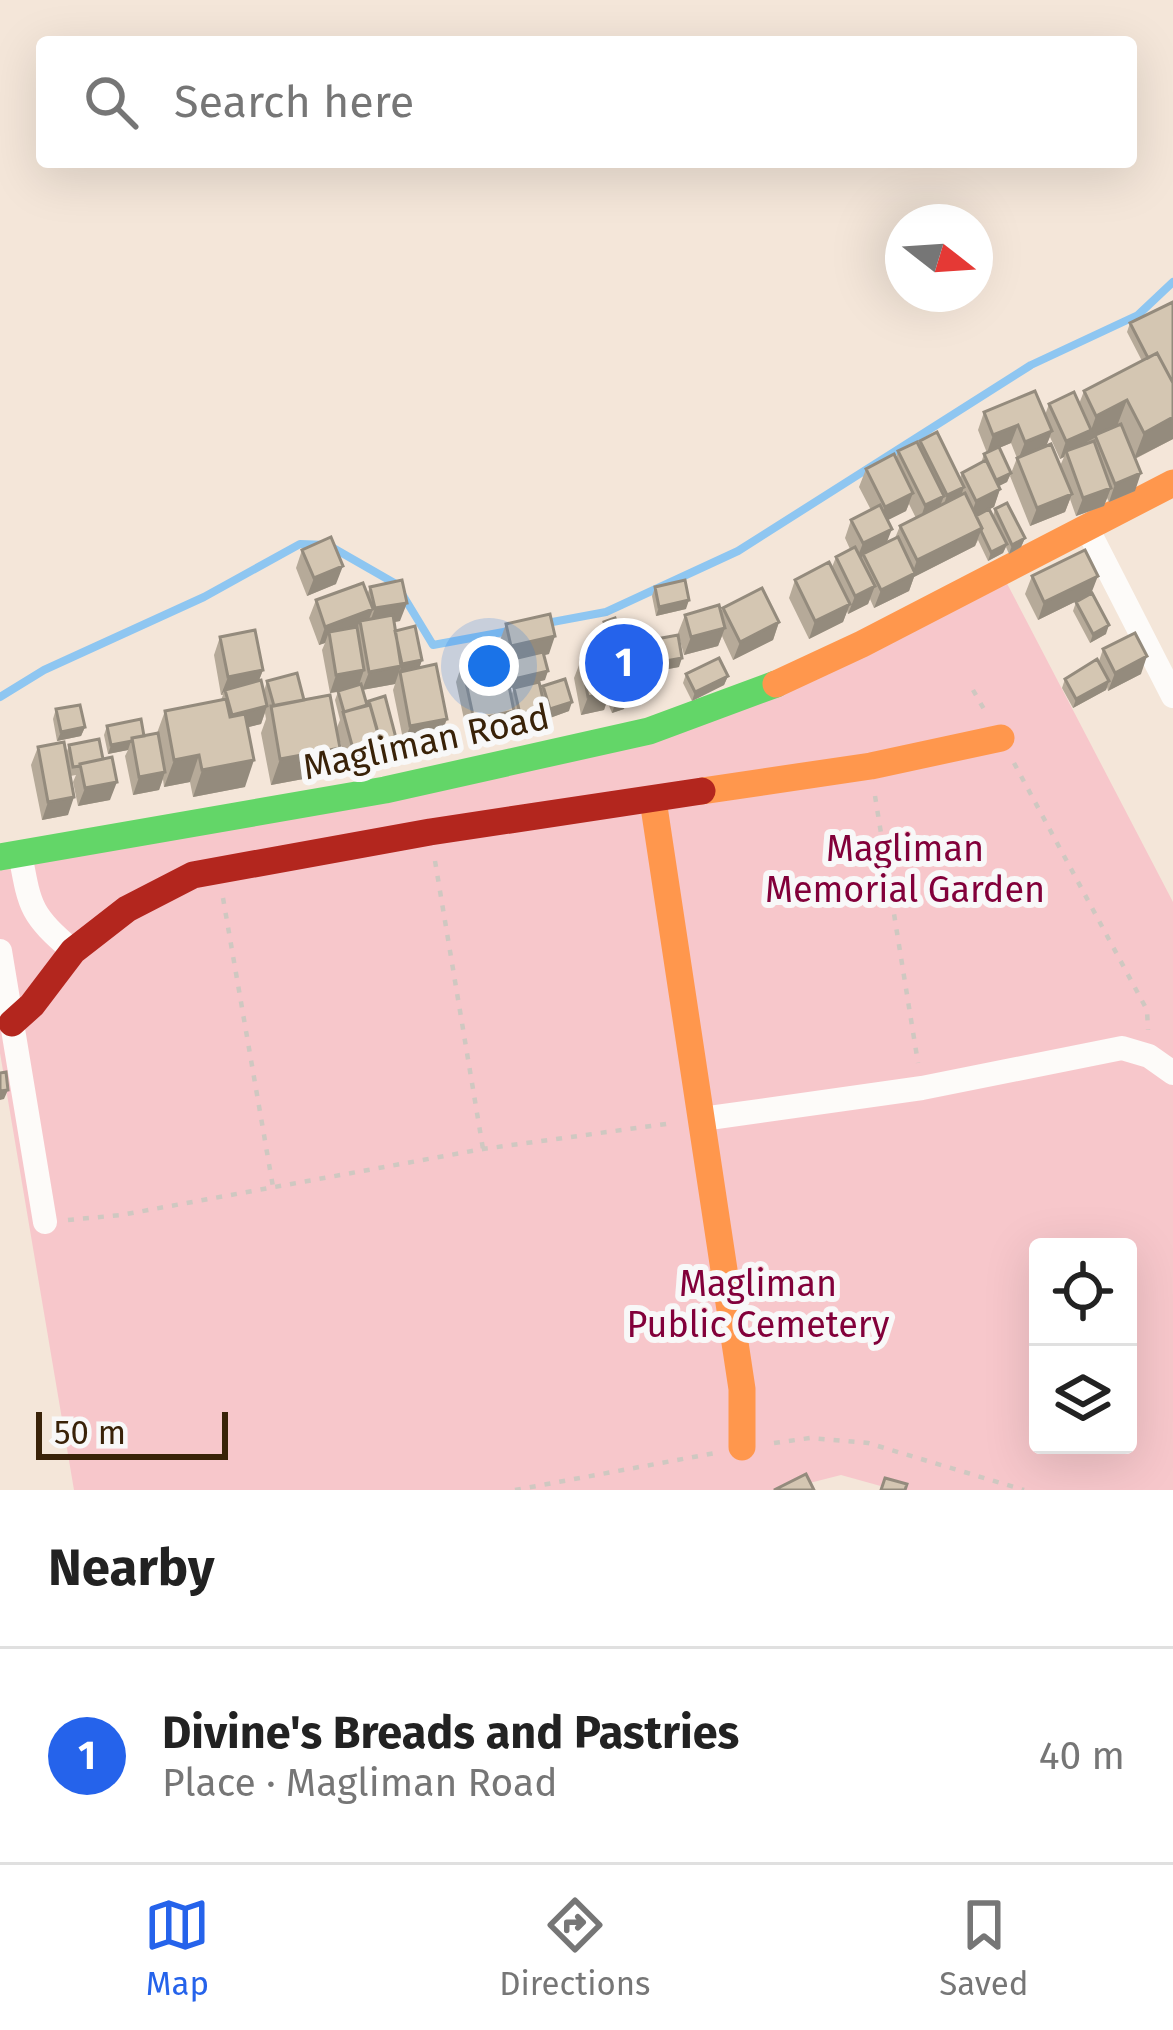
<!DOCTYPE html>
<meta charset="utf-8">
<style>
body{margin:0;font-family:"Fira Sans",sans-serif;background:#f2f2f2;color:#222}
.controls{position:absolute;right:36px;bottom:36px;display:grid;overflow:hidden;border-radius:12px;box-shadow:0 12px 48px #0002}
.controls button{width:108px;height:108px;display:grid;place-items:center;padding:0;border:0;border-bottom:3px solid #e0e0e0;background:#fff;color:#222;font:60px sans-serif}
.compass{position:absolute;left:885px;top:204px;width:108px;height:108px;border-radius:50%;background:#fff;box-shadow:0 12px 48px #0002;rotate:107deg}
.scale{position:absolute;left:36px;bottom:30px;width:192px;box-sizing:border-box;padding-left:12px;border:6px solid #392208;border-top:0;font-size:33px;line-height:42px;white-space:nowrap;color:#392208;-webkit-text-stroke:9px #f8f8f8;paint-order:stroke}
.you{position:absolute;left:489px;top:666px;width:42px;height:42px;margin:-30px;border:9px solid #fff;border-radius:50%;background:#1a73e8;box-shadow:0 0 0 18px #1a73e833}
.badge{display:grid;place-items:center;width:78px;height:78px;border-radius:50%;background:#2563eb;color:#fff;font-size:39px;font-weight:700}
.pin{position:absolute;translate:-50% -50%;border:6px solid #fff;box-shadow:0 3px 12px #0006}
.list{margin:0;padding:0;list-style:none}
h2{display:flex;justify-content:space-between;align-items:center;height:156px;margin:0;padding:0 48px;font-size:51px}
h2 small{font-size:39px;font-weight:400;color:#767676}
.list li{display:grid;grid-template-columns:78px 1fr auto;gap:36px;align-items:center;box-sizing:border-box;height:216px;padding:0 48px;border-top:3px solid #e0e0e0}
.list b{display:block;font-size:45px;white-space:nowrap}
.list p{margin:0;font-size:39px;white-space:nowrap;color:#767676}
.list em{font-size:39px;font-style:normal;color:#767676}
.icon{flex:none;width:66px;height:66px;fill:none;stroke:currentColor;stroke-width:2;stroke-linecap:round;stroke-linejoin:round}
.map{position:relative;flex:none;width:1173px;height:1490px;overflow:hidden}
.search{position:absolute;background:#fff;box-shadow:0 12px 48px #0002;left:36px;right:36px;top:36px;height:132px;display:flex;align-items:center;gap:30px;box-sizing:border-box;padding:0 42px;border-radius:12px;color:#767676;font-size:45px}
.sheet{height:372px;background:#fff}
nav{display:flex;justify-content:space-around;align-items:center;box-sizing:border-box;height:168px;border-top:3px solid #e0e0e0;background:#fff;font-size:33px;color:#767676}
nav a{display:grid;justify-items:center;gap:6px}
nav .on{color:#2563eb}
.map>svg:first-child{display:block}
</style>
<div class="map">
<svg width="1173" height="1490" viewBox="0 0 1173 1490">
<rect width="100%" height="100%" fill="#f4e6d9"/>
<path fill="#f7c7cb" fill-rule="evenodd" d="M1001,572L1173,902V1490H895L841,1475L782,1490H74L0,1053V857L649,731ZM1038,1247H1128V1445H1038Z"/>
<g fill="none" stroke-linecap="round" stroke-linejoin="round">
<path stroke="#8ec6f1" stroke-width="8" d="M547,623L606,612L738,551L1031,365L1138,315L1173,282
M0,697L44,670L204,597L300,544L328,545L396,584L433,645L509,631"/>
<path stroke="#cfc8c1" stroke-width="4.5" stroke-dasharray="6 9" stroke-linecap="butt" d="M973,690L985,711
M1014,763L1147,1010L1148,1030
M875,796L918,1063
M435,861L483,1149
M223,898L273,1187
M68,1220L121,1215L483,1149L673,1123
M774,1443L810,1438L868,1443L1024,1490
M515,1490L715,1453"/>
<path stroke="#fdfbf9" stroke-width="24" d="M1088,530L1173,696
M20,853C30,908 30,914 73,951
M0,951L45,1222
M702,1119L922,1088L1122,1048L1149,1056L1173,1073"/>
<path stroke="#63d668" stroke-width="27" d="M0,857L385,790L649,731L776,684"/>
<path stroke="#ff974d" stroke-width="27" d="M776,684L862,644L1173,483
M702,791L871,766L1001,738
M653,800L742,1389V1447"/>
<path stroke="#b3261e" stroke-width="27" d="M12,1023L32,1005L73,951L127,909L193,875L430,832L702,791"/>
</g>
<path fill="#b6aa99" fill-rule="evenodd" d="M1173,302V439L1135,459V491L1109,502L1107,498L1104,506L1076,516L1070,499L1065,512L1030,526L1010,476L1017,458L1011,443L999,448L1011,473L1007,482L999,486L1000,489L994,507L976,516H993L995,509L1025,538L1021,547L1009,554L1006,547L1003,553L988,561L978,540L975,546L914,577L909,591L874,608L870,599L868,604L848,614L847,611L843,622L809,639L789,598L795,580L832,567L836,557L850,549L845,538L851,520L871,510L859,487L866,469L896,458L898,451L919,446L920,441L960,478L962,473L981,463L984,454L987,453L978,430L984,412L1045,415L1049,404H1079L1084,391L1142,361L1127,332L1130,323ZM1050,437L1060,459L1064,457L1060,466L1046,446ZM909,504L916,518L900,526L895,538L887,543L888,520L906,511Z
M302,550L336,584L307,596L296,568Z
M1032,576L1091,594L1106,634L1090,643L1073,611L1076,602L1091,594L1038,620L1025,594Z
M370,587L400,621L394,622L395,631L422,660L419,668L440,737L404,744L393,690L399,672L395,684L362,690L367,706L369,701L396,738L393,747L378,752L377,750L374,759L347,767L337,731L330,774L271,785L261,733L266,719L265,713L261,724L248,727L245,787L193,797L190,782L164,787L163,779L159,790L133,795L125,756L128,750L108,754L104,735L107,726L144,736L157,733L165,711L221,700L223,695H221L214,655L220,637L263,670L259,680L264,691L267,681L304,700L336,730L340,720L335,700L338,692L330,693L322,650L325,643L319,645L309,618L316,600L367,595Z
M655,587L686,609L656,616L652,596Z
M723,608L779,622L773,640L733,660L722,636L718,646L684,655L678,633L685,615L721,614Z
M604,622L619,631L645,686L625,693L624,709L612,713L607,701L604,710L581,715L574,678L581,660L598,656L594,644L597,635L602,634Z
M506,624L549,654L544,655L545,680L510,688L506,669L508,663L505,664L511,696L514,688L541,691L543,686L569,711L547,719L544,710L542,717L517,723L514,711L508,729L468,738L456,682L462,664L503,656L499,643Z
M651,640L679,667L652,672L648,649Z
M1103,649L1141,674L1108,691L1107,687L1106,690L1073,708L1062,688L1065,679L1099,661Z
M686,674L728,676L724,685L692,701L683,683Z
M56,709L85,727L81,736L57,741L53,719Z
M69,745L103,759L110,800L78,806L73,782L76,775L70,776L68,815L42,820L31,765L38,747L66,754Z"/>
<path fill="#948b7d" d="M1127,400L1117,426L1087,442L1085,448L1066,451L1064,457L1060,459L1066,441L1091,430L1096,416Z
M1173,417V439L1134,459L1144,433Z
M1018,425L1011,443L987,453L993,435Z
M1052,431L1045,449L1018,460L1025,442Z
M1011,473L1007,482L993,489L996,480Z
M1141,473L1135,491L1109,502L1115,484Z
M964,487L958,505L941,513L947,495Z
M1111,488L1104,506L1076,516L1083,498Z
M1000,489L994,507L969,519L976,501Z
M913,493L906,511L878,525L885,507Z
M1072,494L1065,512L1030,526L1037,508Z
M944,496L937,514L919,523L925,505Z
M982,528L975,546L914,577L909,591L874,608L881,590L912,574L917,560Z
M892,529L885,547L863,554L862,558L856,561L863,543Z
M1025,538L1021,547L1009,554L1012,545Z
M1007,544L1003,553L988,561L991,552Z
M343,566L336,584L307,596L314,578Z
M1098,576L1091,594L1038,620L1044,602Z
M875,586L868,604L848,614L855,596Z
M689,600L686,609L656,616L659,607Z
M407,603L400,621L368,627L375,608Z
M850,604L843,622L809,639L815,621Z
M373,609L366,627L360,621L356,631L329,632L325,643L319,645L325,627Z
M779,622L773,640L733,660L740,642Z
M1109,625L1106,634L1090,643L1093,634Z
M725,628L718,646L684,655L691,637Z
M555,636L549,654L510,663L509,660L508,663L504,664L511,646Z
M1147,656L1141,674L1108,691L1115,673Z
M682,658L679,667L652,672L655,663Z
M422,660L419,669L399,673L402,664Z
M401,666L395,684L362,690L369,672Z
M263,670L256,688L225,690L221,695L228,677Z
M364,670L358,688L330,693L336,675Z
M548,671L545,680L510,688L514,679Z
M728,676L724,685L692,701L695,692Z
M648,677L645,686L621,694L625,685Z
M1109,681L1106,690L1073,708L1076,699Z
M610,692L604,710L581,715L588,697Z
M627,699L624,709L612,713L615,704Z
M572,702L569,711L547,719L550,709Z
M267,706L261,724L225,733L232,715Z
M545,708L542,717L517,723L520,714Z
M514,711L508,729L468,738L474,720Z
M447,719L440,737L404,744L410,726Z
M85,727L81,736L57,741L61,732Z
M396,738L393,747L378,752L381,743Z
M131,741L128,750L108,754L111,745Z
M380,741L374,759L347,767L353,749Z
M340,748L330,774L271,785L280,759Z
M199,755L190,782L164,787L174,760Z
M254,760L245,787L193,797L202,770Z
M165,772L159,790L133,795L139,777Z
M117,782L110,800L78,806L85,788Z
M74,797L68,815L42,820L48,802Z
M8,1090L4,1099L0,1100V1091Z"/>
<path fill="#d4c6b2" stroke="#948b7d" stroke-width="3" d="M1173,302V383L1157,353L1148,358L1130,323Z
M1157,353L1173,383V417L1144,433L1127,400L1096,416L1084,391Z
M1035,391L1052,431L1025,442L1018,425L993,435L984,412Z
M1074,392L1091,430L1066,441L1049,404Z
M1121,424L1141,473L1115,484L1095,435Z
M937,432L964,487L947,495L920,441Z
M1094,441L1111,488L1083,498L1066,451Z
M917,442L944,496L925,505L898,451Z
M1051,444L1072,494L1037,508L1017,458Z
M999,447L1011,473L996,480L984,454Z
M894,454L913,493L885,507L866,469Z
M986,460L1000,489L976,501L962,473Z
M965,493L982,528L917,560L900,526Z
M1007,503L1025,538L1012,545L995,509Z
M880,505L892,529L863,543L851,520Z
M989,509L1007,544L991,552L981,531L982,528L976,516Z
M331,537L343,566L314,578L302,550Z
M898,537L915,573L881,590L863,554Z
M855,547L875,586L855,596L836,557Z
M1085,550L1098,576L1044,602L1032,576Z
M829,562L850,604L815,621L795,580Z
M402,580L407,603L375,608L370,587Z
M685,580L689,600L659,607L655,587Z
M363,583L373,609L325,627L316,600Z
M762,588L779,622L740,642L723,608Z
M1092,593L1109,625L1093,634L1076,602Z
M719,605L725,628L691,637L685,615Z
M550,614L555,636L511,646L506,624Z
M393,615L401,666L369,672L360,621Z
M615,618L619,631L632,627L648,677L625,685L604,622Z
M415,626L422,660L402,664L395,631Z
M357,627L364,670L336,675L329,632Z
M255,630L263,670L228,677L220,637Z
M604,633L613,661L606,663L597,635Z
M1135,633L1147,656L1115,673L1103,649Z
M678,635L682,658L655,663L651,640Z
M543,652L548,671L514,679L509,660Z
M603,655L610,692L588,697L581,660Z
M503,656L514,711L474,720L462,664Z
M719,658L728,676L695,692L686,674Z
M1097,659L1109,681L1076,699L1065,679Z
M436,664L447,719L410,726L400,672Z
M616,669L627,699L615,704L607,673Z
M297,673L304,700L274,706L267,681Z
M565,679L572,702L550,709L543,686Z
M261,680L267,706L232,715L225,690Z
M539,682L545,708L520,714L514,688Z
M361,684L367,705L344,712L338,691Z
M330,695L340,748L280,759L271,706Z
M385,696L396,738L381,743L369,701Z
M226,699L230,717L245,714L254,760L202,770L199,755L174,760L165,711Z
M80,705L85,727L61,732L56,709Z
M370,705L380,741L353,749L343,712Z
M141,719L144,736L132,738V741L111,745L107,726Z
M158,733L165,772L139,777L132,738Z
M99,739L103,759L80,764V766L73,767L69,745Z
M64,742L74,797L48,802L38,747Z
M112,757L117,782L85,788L80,764Z
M6,1072L8,1090L0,1091V1073Z
M806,1474L814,1490H774Z
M885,1478L907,1484L905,1490H881Z"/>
<g text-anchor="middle" stroke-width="12" stroke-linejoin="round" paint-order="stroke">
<g font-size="36" fill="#392208" stroke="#f8f8f8">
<text transform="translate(426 741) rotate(-12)" y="13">Magliman Road</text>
</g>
<g font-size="36" fill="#82003a" stroke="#f8f8f8">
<text x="905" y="861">Magliman<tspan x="905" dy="41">Memorial Garden</tspan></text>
<text x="758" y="1296">Magliman<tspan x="758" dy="41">Public Cemetery</tspan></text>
</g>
</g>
</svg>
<div class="controls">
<button><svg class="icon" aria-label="locate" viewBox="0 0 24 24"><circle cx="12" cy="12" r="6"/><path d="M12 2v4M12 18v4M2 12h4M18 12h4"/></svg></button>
<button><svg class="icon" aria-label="layers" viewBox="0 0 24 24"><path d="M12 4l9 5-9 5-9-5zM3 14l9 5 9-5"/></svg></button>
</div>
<svg class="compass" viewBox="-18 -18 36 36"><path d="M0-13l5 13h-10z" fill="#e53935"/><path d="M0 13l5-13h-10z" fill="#767676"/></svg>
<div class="scale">50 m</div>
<div class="you"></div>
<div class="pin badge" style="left:624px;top:663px">1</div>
<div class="search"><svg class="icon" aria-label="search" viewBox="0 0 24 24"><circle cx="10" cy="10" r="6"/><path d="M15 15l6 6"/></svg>Search here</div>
</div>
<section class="sheet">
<h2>Nearby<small></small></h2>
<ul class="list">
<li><span class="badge">1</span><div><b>Divine's Breads and Pastries</b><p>Place · Magliman Road</p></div><em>40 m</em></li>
</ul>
</section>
<nav>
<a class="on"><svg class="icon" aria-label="map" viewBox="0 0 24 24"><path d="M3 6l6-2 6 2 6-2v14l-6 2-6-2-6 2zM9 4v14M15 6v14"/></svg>Map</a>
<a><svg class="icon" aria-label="directions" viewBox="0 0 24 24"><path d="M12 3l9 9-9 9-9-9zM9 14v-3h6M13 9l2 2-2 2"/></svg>Directions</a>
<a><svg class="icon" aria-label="saved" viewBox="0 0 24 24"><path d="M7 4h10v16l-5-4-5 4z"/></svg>Saved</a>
</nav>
